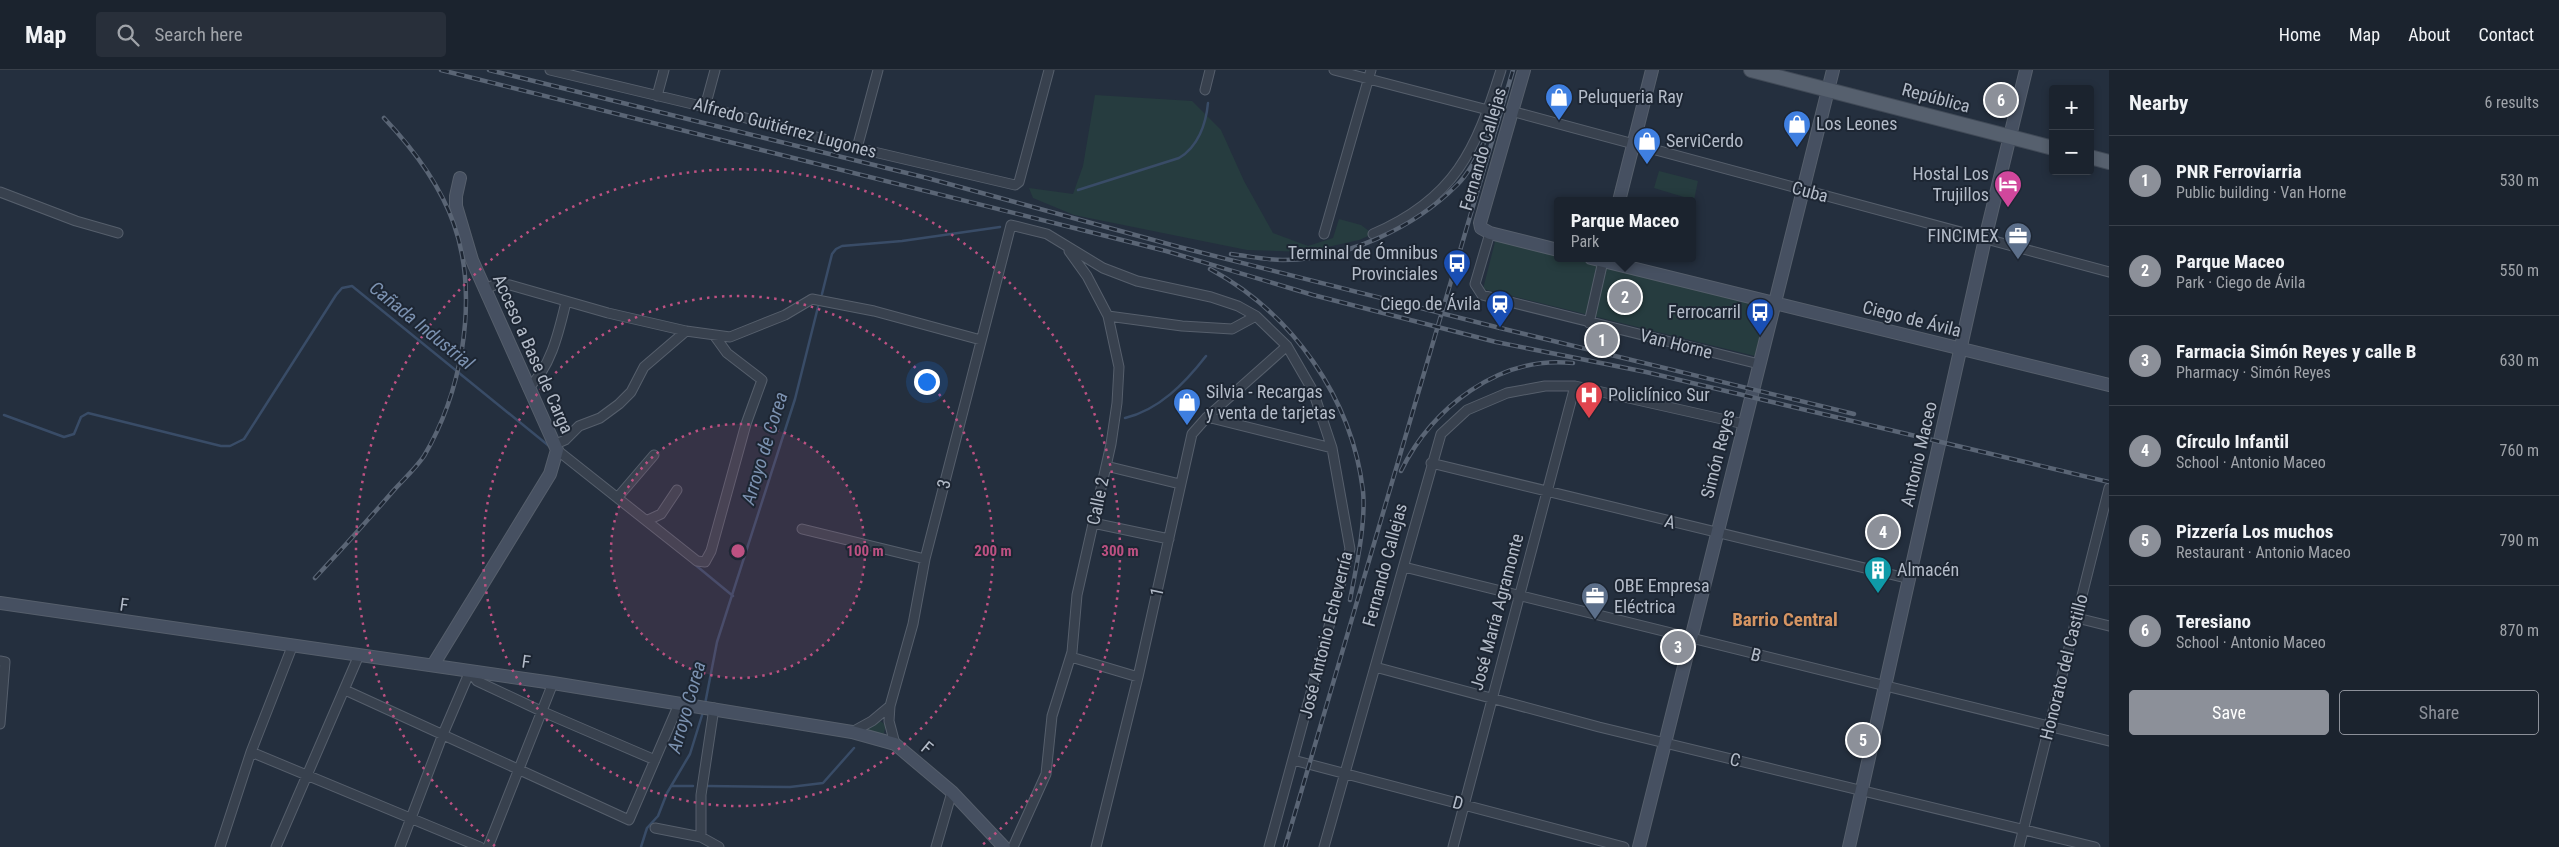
<!DOCTYPE html>
<meta charset="utf-8">
<style>
body{margin:0;font-family:"Roboto Condensed",sans-serif;background:#282f3a;color:#f1f3f6}
.controls{position:absolute;right:15px;top:15px;display:grid;overflow:hidden;border-radius:5px;box-shadow:0 2px 8px #0003}
.controls button{width:45px;height:45px;display:grid;place-items:center;padding:0;border:0;border-bottom:1px solid #39404a;background:#1b232e;color:#f1f3f6;font:25px sans-serif}
.you{position:absolute;left:926px;top:311px;width:18px;height:18px;margin:-12px;border:4px solid #fff;border-radius:50%;background:#1a73e8;box-shadow:0 0 0 8px #1a73e833}
.badge{display:grid;place-items:center;width:32px;height:32px;border-radius:50%;background:#8c9099;color:#fff;font-size:16px;font-weight:700}
.pin{position:absolute;translate:-50% -50%;border:2px solid #fff;box-shadow:0 1px 5px #0006}
.popup{position:absolute;left:1554px;top:127px;width:142px;height:65px;box-sizing:border-box;display:grid;place-content:center;border-radius:5px;background:#1b232e;filter:drop-shadow(0 1px 4px #0005);font-size:16px;white-space:nowrap;color:#a0a4aa}
.popup b{font-size:19px;color:#f1f3f6}
.popup::after{content:'';position:absolute;left:50%;top:100%;margin-left:-10px;border:10px solid transparent;border-top-color:#1b232e}
.list{margin:0;padding:0;list-style:none}
h2{display:flex;justify-content:space-between;align-items:center;height:65px;margin:0;padding:0 20px;font-size:21px}
h2 small{font-size:16px;font-weight:400;color:#a0a4aa}
.list li{display:grid;grid-template-columns:32px 1fr auto;gap:15px;align-items:center;box-sizing:border-box;height:90px;padding:0 20px;border-top:1px solid #39404a}
.list b{display:block;font-size:19px;white-space:nowrap}
.list p{margin:0;font-size:16px;white-space:nowrap;color:#a0a4aa}
.list em{font-size:16px;font-style:normal;color:#a0a4aa}
.actions{display:flex;gap:10px;padding:15px 20px}
.actions a{flex:1;padding:11px 0;border:1px solid #8c9099;border-radius:5px;text-align:center;font-size:18px;color:#8c9099}
.actions .main{background:#8c9099;color:#fff}
.icon{flex:none;width:28px;height:28px;fill:none;stroke:currentColor;stroke-width:2;stroke-linecap:round;stroke-linejoin:round}
.map{position:relative;flex:none;width:2109px;height:777px;overflow:hidden}
header{display:flex;align-items:center;gap:30px;box-sizing:border-box;height:70px;padding:0 25px;background:#1b232e;border-bottom:1px solid #39404a}
header strong{font-size:24px}
nav{display:flex;gap:28px;margin-inline-start:auto;font-size:18px}
.search{width:350px;height:45px;background:#282f3a;display:flex;align-items:center;gap:12px;box-sizing:border-box;padding:0 18px;border-radius:5px;color:#a0a4aa;font-size:19px}
main{display:flex}
aside{flex:1;background:#1b232e}
.map>svg:first-child{display:block}
</style>
<header>
<strong>Map</strong>
<div class="search"><svg class="icon" aria-label="search" viewBox="0 0 24 24"><circle cx="10" cy="10" r="6"/><path d="M15 15l6 6"/></svg>Search here</div>
<nav><a>Home</a><a>Map</a><a>About</a><a>Contact</a></nav>
</header>
<main>
<div class="map">
<svg width="2109" height="777" viewBox="0 0 2109 777">
<rect width="100%" height="100%" fill="#242f3e"/>
<path fill="#263c3f" d="M1095,25L1192,31L1221,60L1244,111L1273,163L1308,176L1333,168L1339,149L1361,155L1373,164L1359,170L1305,182L1247,180L1074,145L1033,128L1029,118L1073,124L1083,96Z
M1659,101L1698,111L1694,130L1654,118Z
M1496,168L1557,183L1558,188H1579L1767,235L1755,286L1483,219Z
M877,649L886,655L884,663L882,665L864,659Z"/>
<g fill="none" stroke-linecap="round" stroke-linejoin="round">
<path stroke="#394c67" stroke-width="2.5" d="M1078,120L1179,88C1198,77 1206,54 1208,33
M822,224L832,184L836,179L842,176L902,171L1000,157
M4,345L64,367L74,364L81,347L88,343L221,376H230L244,369L336,225L342,218L352,216L549,376
M1125,348C1159,340 1185,313 1206,286
M693,493L733,526
M705,634L717,572L795,329L818,237
M672,716H693
M708,716L790,717L823,713L854,678
M641,777L647,758L658,746L667,723L690,684L703,642"/>
<g stroke="#565f6c" stroke-width="11">
<path id="street" d="M550,0L705,37L857,78L1015,115L1019,112L1049,0
M1334,0L1488,40
M1205,20L1210,0
M657,26L664,0
M705,37L715,0
M1511,41L2109,202
M857,78L878,0
M0,122L76,151L118,163
M1490,163L1475,214L1482,225L1759,294
M1324,164L1371,0
M1373,164C1455,129 1476,80 1501,0
M484,219L497,214L510,215L608,243L686,261L730,267L785,245L812,229L874,241L981,270
M1108,246L1182,256L1232,259L1256,246
M1589,253L1603,191
M528,318C551,298 559,261 566,232
M1207,347L1332,378
M556,374L565,370L579,356L600,348L619,334L631,322L644,297L686,261
M557,380L697,491L705,492L711,481L746,354L762,310L727,283L714,265
M1431,393L1910,509
M1106,396L1180,414
M618,427L654,385
M648,450L661,444L677,420
M1093,453L1169,469
M802,459L925,489
M1404,497L2109,671
M2077,548L2109,556
M1071,587L1138,607
M0,591L5,592L0,654
M1375,597L1599,657L2095,777
M470,601L477,611L541,641L655,690
M345,620L629,750L679,634
M852,662L872,651L890,636
M895,674L889,651L890,636L913,554L925,489L1011,155L1047,164L1103,198L1137,211L1211,227L1238,236L1256,246L1287,276L1313,321L1332,378L1350,479L1269,777
M251,682L480,777
M1293,690L1624,777
M655,758L701,767L719,777
M701,767V725L714,638
M220,777L251,682L292,577
M276,777L359,585
M400,777L443,664L470,601
M488,777L553,613
M936,777L952,722
M1013,777L1046,704L1052,646L1072,582L1077,525L1111,374L1117,333L1119,297L1108,246L1087,206L1069,181
M1096,777L1138,607L1192,364L1207,347L1287,276
M1324,777L1441,364L1467,340L1507,323L1545,316H1575L1744,354
M1453,777L1575,316
M2019,777L2109,418"/>
</g>
<g stroke="#565f6c" stroke-width="14">
<path id="secondary" d="M1524,0L1480,153L1481,158L1490,163L1558,180
M1619,131L1652,0
M1591,188L2109,315
M0,533L553,613L852,662L895,674L952,722L1004,777
M433,595L550,404L557,380L472,190L456,136V126L460,108
M1639,777L1833,0
M1849,777L1985,169L2026,0"/>
</g>
<g stroke="#414a57" stroke-width="16">
<path id="primary" d="M1751,0L2053,78
M2090,87L2109,92"/>
</g>
<use href="#street" stroke="#38414e" stroke-width="9"/>
<use href="#secondary" stroke="#465061" stroke-width="12"/>
<use href="#primary" stroke="#56606e" stroke-width="14"/>
<g stroke="#5a6575" stroke-width="4.5">
<path id="rail" d="M441,0L1082,160L1166,181L1313,225L1496,272L1646,302L2109,412
M489,0L927,108L1179,177L1500,258L1854,344
M1231,184C1248,186 1266,190 1283,190C1345,190 1414,158 1457,115C1471,101 1480,80 1489,63
M1210,199C1292,243 1352,328 1363,421C1366,454 1356,498 1350,530
M1401,401C1432,338 1499,285 1573,293
M315,508C342,479 368,450 394,420C404,409 416,398 424,386C443,354 456,315 462,279C477,182 451,119 384,48
M1285,777L1513,0"/>
</g>
<use href="#rail" stroke="#1d2633" stroke-width="2.5" stroke-dasharray="8" stroke-linecap="butt"/>
</g>
<circle cx="738" cy="481" r="127" fill="#bd5182" fill-opacity=".12"/>
<g fill="none" stroke="#bd5182" stroke-width="2.5" stroke-dasharray="2.5 5">
<circle cx="738" cy="481" r="127"/>
<circle cx="738" cy="481" r="255"/>
<path d="M495 776A382 382 0 1 1 981 776"/>
</g>
<defs>
<g id="shop-pin" transform="scale(1.4375)"><path d="M0 17L-7.5 6A9.5 9.5 0 1 1 7.5 6Z" fill="#3f7fe0" stroke="#1d2633"/><path d="M-5-2.5h2.3a2.7 3.5 0 0 1 5.4 0H5L5.5 6h-11ZM-1.5-2.5h3a1.5 2.3 0 0 0-3 0Z" fill="#fff"/></g>
<g id="hotel-pin" transform="scale(1.4375)"><path d="M0 17L-7.5 6A9.5 9.5 0 1 1 7.5 6Z" fill="#d1479c" stroke="#1d2633"/><path d="M-6-4.5h1.5V1H6V5H4.5V3h-9V5H-6ZM-4 0a1.8 1.8 0 1 1 3.6 0ZM.5 0V-2.5h3Q6-2.5 6 0Z" fill="#fff"/></g>
<g id="office-pin" transform="scale(1.4375)"><path d="M0 17L-7.5 6A9.5 9.5 0 1 1 7.5 6Z" fill="#5c6f8a" stroke="#1d2633"/><path d="M-6-3h4V-5.5h4V-3h4V5H-6ZM-1-4.5V-3h2v-1.5ZM-6 0V1H6V0Z" fill="#fff"/></g>
<g id="bus-pin" transform="scale(1.4375)"><path d="M0 17L-7.5 6A9.5 9.5 0 1 1 7.5 6Z" fill="#1a4fb4" stroke="#1d2633"/><path d="M-5-6H5V4H4V6H2V4H-2V6H-4V4H-5ZM-3.5-4V0h7V-4ZM-3.5 1.2v1.5H-2V1.2ZM2 1.2v1.5H3.5V1.2Z" fill="#fff"/></g>
<g id="station-pin" transform="scale(1.4375)"><path d="M0 17L-7.5 6A9.5 9.5 0 1 1 7.5 6Z" fill="#1a4fb4" stroke="#1d2633"/><path d="M-3-6H3Q5-6 5-4V2Q5 4 3 4L4.5 6H3L1.5 4h-3L-3 6H-4.5L-3 4Q-5 4-5 2V-4Q-5-6-3-6ZM-3.5-4v3h7v-3ZM-3.5 1v1.5H-2V1ZM2 1v1.5H3.5V1Z" fill="#fff"/></g>
<g id="hospital-pin" transform="scale(1.4375)"><path d="M0 17L-7.5 6A9.5 9.5 0 1 1 7.5 6Z" fill="#e0444e" stroke="#1d2633"/><path d="M-5-5h3v3.5h4V-5h3V5h-3V1.5h-4V5h-3Z" fill="#fff"/></g>
<g id="building-pin" transform="scale(1.4375)"><path d="M0 17L-7.5 6A9.5 9.5 0 1 1 7.5 6Z" fill="#0f9aa8" stroke="#1d2633"/><path d="M-4-6H4V6H1V3H-1V6H-4ZM-2.5-4.3h1.7v1.8h-1.7ZM.8-4.3h1.7v1.8H.8ZM-2.5-1h1.7V.8h-1.7ZM.8-1h1.7V.8H.8Z" fill="#fff"/></g>
</defs>
<g fill-rule="evenodd">
<use href="#shop-pin" x="1559" y="27"/>
<use href="#shop-pin" x="1797" y="54"/>
<use href="#shop-pin" x="1647" y="71"/>
<use href="#hotel-pin" x="2008" y="114"/>
<use href="#office-pin" x="2018" y="166"/>
<use href="#bus-pin" x="1457" y="193"/>
<use href="#station-pin" x="1500" y="234"/>
<use href="#bus-pin" x="1760" y="242"/>
<use href="#hospital-pin" x="1589" y="325"/>
<use href="#shop-pin" x="1187" y="332"/>
<use href="#building-pin" x="1878" y="500"/>
<use href="#office-pin" x="1595" y="526"/>
</g>
<g text-anchor="middle" stroke-width="4" stroke-linejoin="round" paint-order="stroke">
<g font-size="18" fill="#b4bcc9" stroke="#1d2633" text-anchor="start">
<text x="1578" y="33">Peluqueria Ray</text>
<text x="1816" y="60">Los Leones</text>
<text x="1666" y="77">ServiCerdo</text>
<text x="1989" y="110" text-anchor="end">Hostal Los<tspan x="1989" dy="21">Trujillos</tspan></text>
<text x="1999" y="172" text-anchor="end">FINCIMEX</text>
<text x="1438" y="189" text-anchor="end">Terminal de Ómnibus<tspan x="1438" dy="21">Provinciales</tspan></text>
<text x="1481" y="240" text-anchor="end">Ciego de Ávila</text>
<text x="1741" y="248" text-anchor="end">Ferrocarril</text>
<text x="1206" y="328">Silvia - Recargas<tspan x="1206" dy="21">y venta de tarjetas</tspan></text>
<text x="1608" y="331">Policlínico Sur</text>
<text x="1897" y="506">Almacén</text>
<text x="1614" y="522">OBE Empresa<tspan x="1614" dy="21">Eléctrica</tspan></text>
</g>
<g font-size="18" fill="#b4bcc9" stroke="#1d2633">
<text transform="translate(1936 28) rotate(15)" y="6">República</text>
<text transform="translate(785 58) rotate(15)" y="6">Alfredo Guitiérrez Lugones</text>
<text transform="translate(1483 79) rotate(-74)" y="6">Fernando Callejas</text>
<text transform="translate(1810 122) rotate(15)" y="6">Cuba</text>
<text transform="translate(1912 249) rotate(14)" y="6">Ciego de Ávila</text>
<text transform="translate(1676 274) rotate(14)" y="6">Van Horne</text>
<text transform="translate(533 284) rotate(66)" y="6">Acceso a Base de Carga</text>
<text transform="translate(1718 384) rotate(-76)" y="6">Simón Reyes</text>
<text transform="translate(1919 384) rotate(-77)" y="6">Antonio Maceo</text>
<text transform="translate(944 414) rotate(-76)" y="6">3</text>
<text transform="translate(1098 431) rotate(-78)" y="6">Calle 2</text>
<text transform="translate(1670 452) rotate(14)" y="6">A</text>
<text transform="translate(1385 495) rotate(-75)" y="6">Fernando Callejas</text>
<text transform="translate(1157 522) rotate(-78)" y="6">1</text>
<text transform="translate(124 535) rotate(8)" y="6">F</text>
<text transform="translate(1497 542) rotate(-75)" y="6">José María Agramonte</text>
<text transform="translate(1326 565) rotate(-76)" y="6">José Antonio Echeverría</text>
<text transform="translate(1756 585) rotate(14)" y="6">B</text>
<text transform="translate(526 592) rotate(8)" y="6">F</text>
<text transform="translate(2064 597) rotate(-76)" y="6">Honorato del Castillo</text>
<text transform="translate(927 678) rotate(40)" y="6">F</text>
<text transform="translate(1735 690) rotate(13)" y="6">C</text>
<text transform="translate(1458 733) rotate(15)" y="6">D</text>
</g>
<g font-size="19" font-style="italic" fill="#7c92b1" stroke="#1d2633">
<text transform="translate(422 255) rotate(39)" y="7">Cañada Industrial</text>
<text transform="translate(764 378) rotate(-73)" y="7">Arroyo de Corea</text>
<text transform="translate(686 637) rotate(-74)" y="7">Arroyo Corea</text>
</g>
<g font-size="19" font-weight="bold" fill="#d59563" stroke="#1d2633">
<text x="1785" y="556">Barrio Central</text>
</g>
</g>
<circle cx="738" cy="481" r="8" fill="#bd5182" stroke="#1d2633" stroke-width="2.5"/>
<g font-size="15" text-anchor="middle" font-weight="bold" fill="#bd5182" stroke="#1d2633" stroke-width="4" stroke-linejoin="round" paint-order="stroke">
<text x="865" y="486">100 m</text>
<text x="993" y="486">200 m</text>
<text x="1120" y="486">300 m</text>
</g>
</svg>
<div class="controls">
<button>+</button>
<button>−</button>
</div>
<div class="you"></div>
<div class="pin badge" style="left:1602px;top:270px">1</div>
<div class="pin badge" style="left:1625px;top:227px">2</div>
<div class="popup"><b>Parque Maceo</b>Park</div>
<div class="pin badge" style="left:1678px;top:577px">3</div>
<div class="pin badge" style="left:1883px;top:462px">4</div>
<div class="pin badge" style="left:1863px;top:670px">5</div>
<div class="pin badge" style="left:2001px;top:30px">6</div>
</div>
<aside>
<h2>Nearby<small>6 results</small></h2>
<ul class="list">
<li><span class="badge">1</span><div><b>PNR Ferroviarria</b><p>Public building · Van Horne</p></div><em>530 m</em></li>
<li><span class="badge">2</span><div><b>Parque Maceo</b><p>Park · Ciego de Ávila</p></div><em>550 m</em></li>
<li><span class="badge">3</span><div><b>Farmacia Simón Reyes y calle B</b><p>Pharmacy · Simón Reyes</p></div><em>630 m</em></li>
<li><span class="badge">4</span><div><b>Círculo Infantil</b><p>School · Antonio Maceo</p></div><em>760 m</em></li>
<li><span class="badge">5</span><div><b>Pizzería Los muchos</b><p>Restaurant · Antonio Maceo</p></div><em>790 m</em></li>
<li><span class="badge">6</span><div><b>Teresiano</b><p>School · Antonio Maceo</p></div><em>870 m</em></li>
</ul>
<div class="actions"><a class="main">Save</a><a>Share</a></div>
</aside>
</main>
